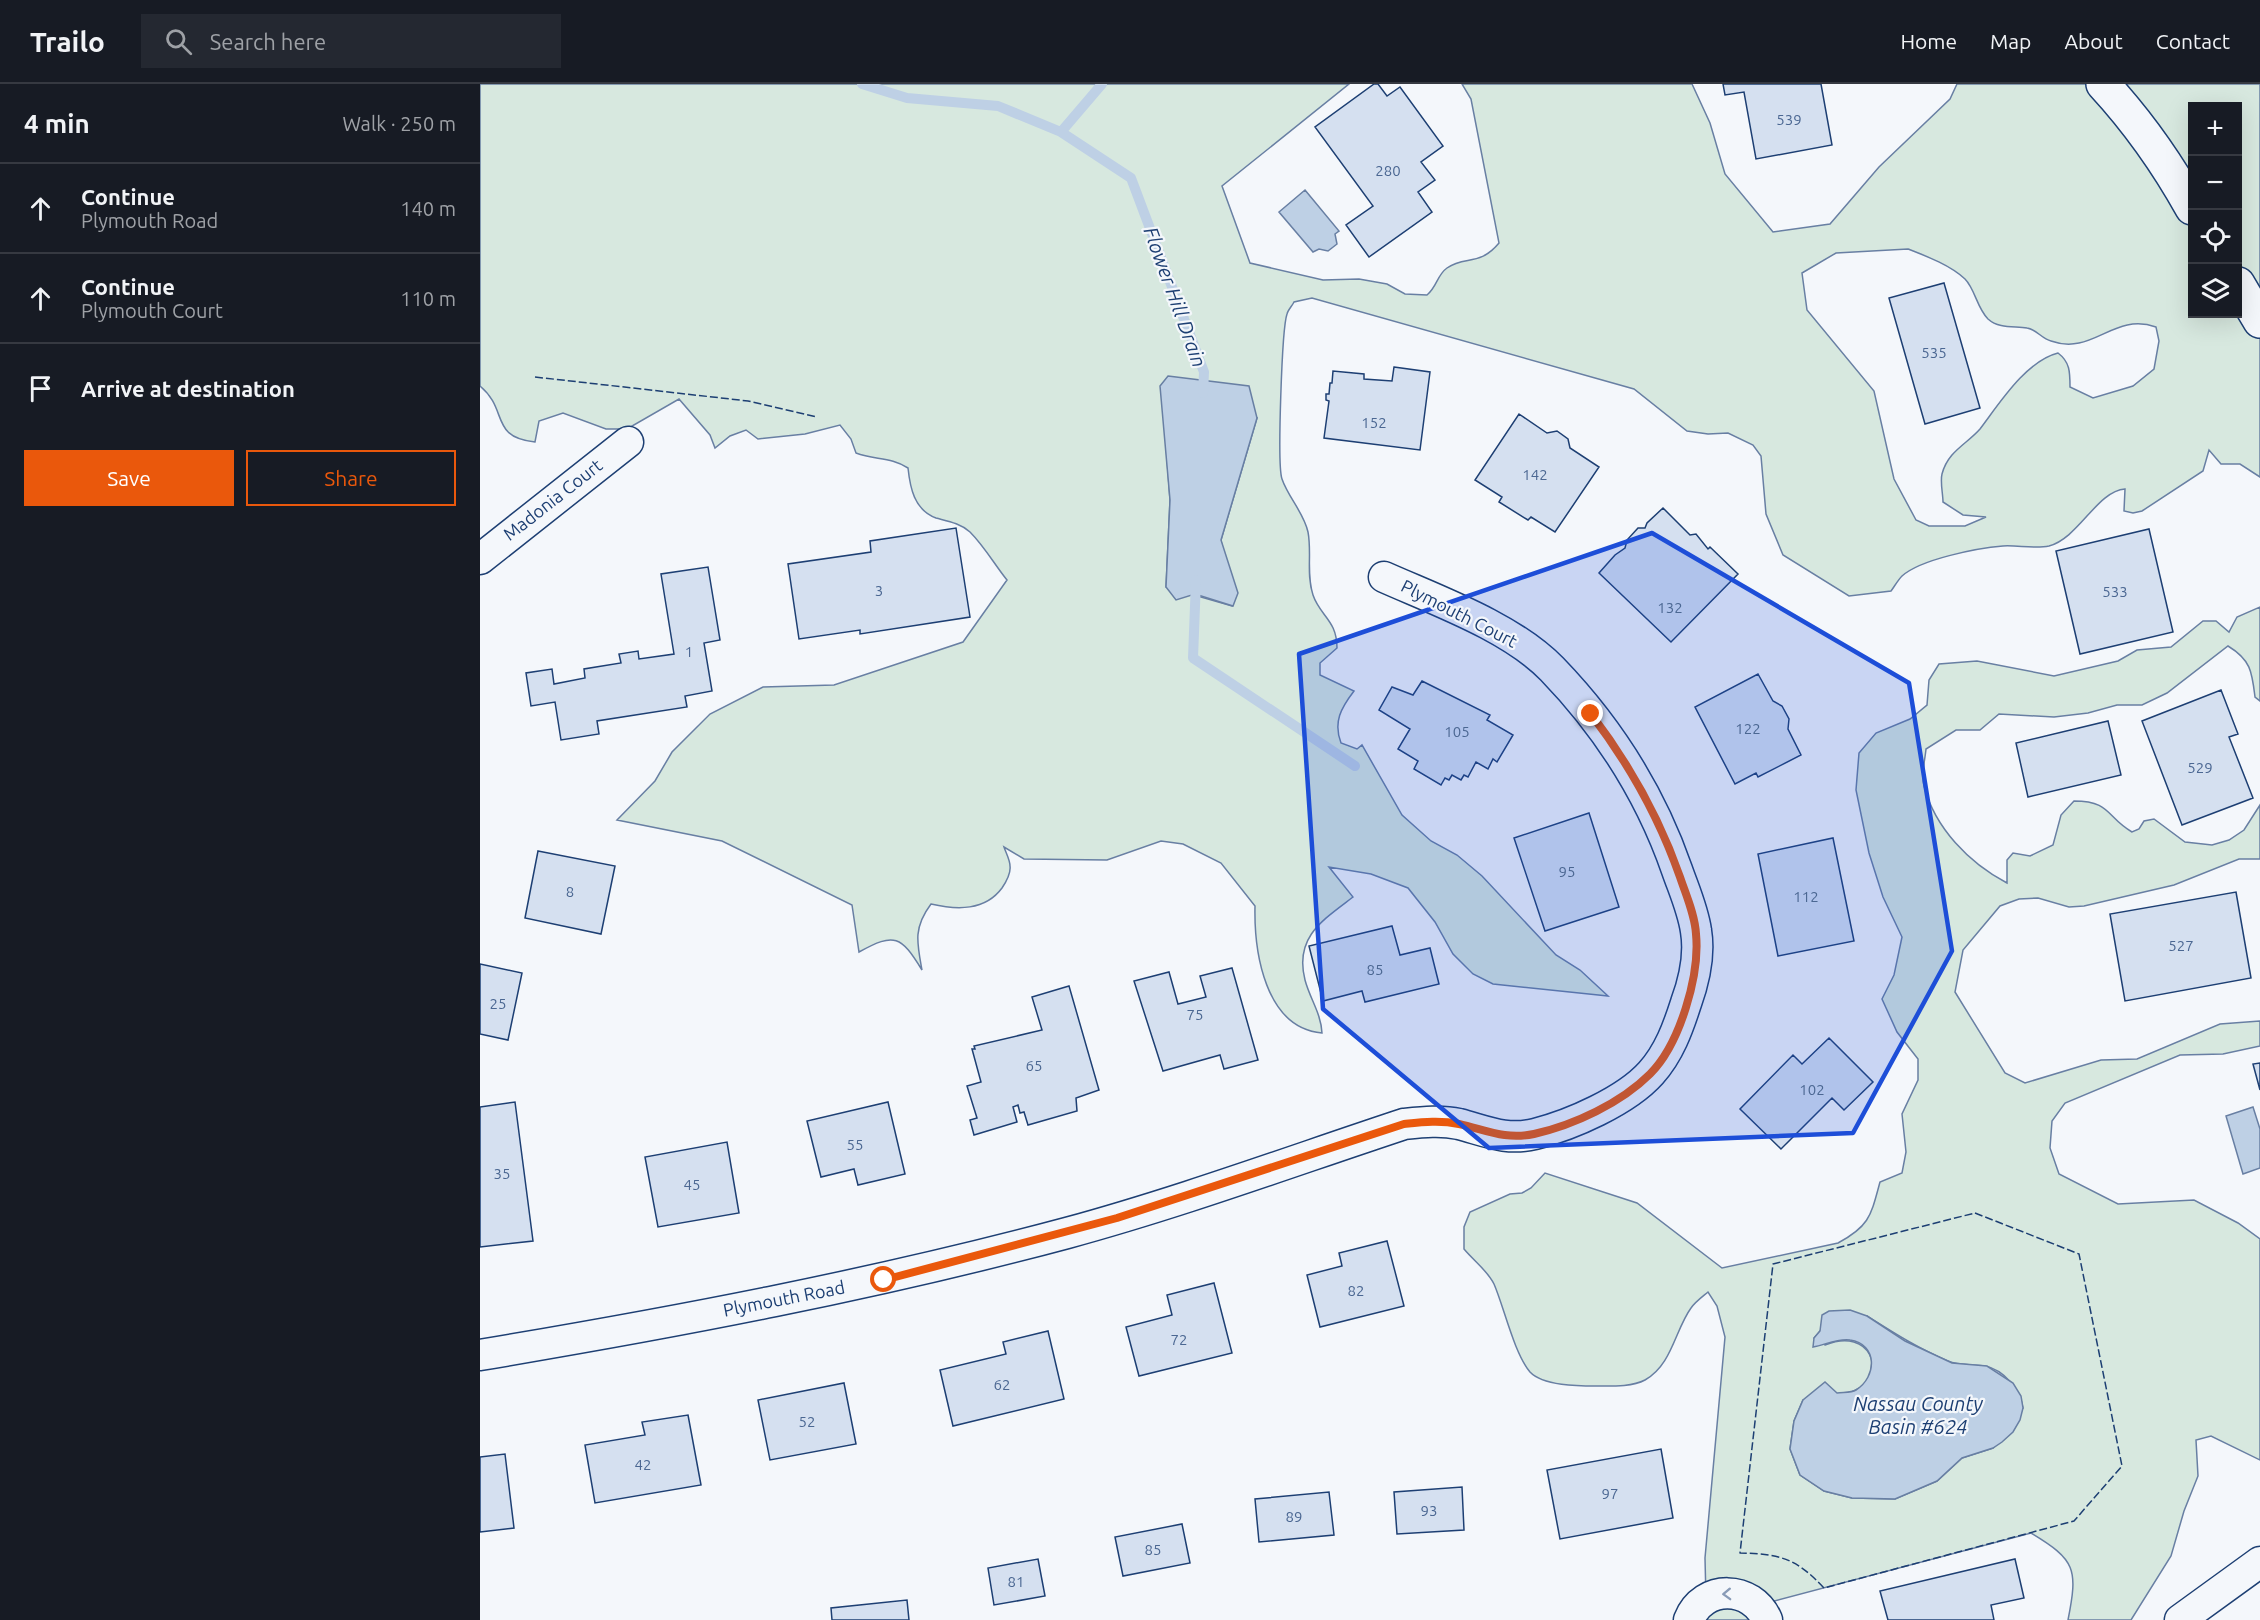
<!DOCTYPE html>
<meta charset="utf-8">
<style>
body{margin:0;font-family:Ubuntu,sans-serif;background:#242831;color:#f1f3f6}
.controls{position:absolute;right:18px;top:18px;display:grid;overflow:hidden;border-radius:0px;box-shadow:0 6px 24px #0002}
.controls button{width:54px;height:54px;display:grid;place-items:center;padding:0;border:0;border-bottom:2px solid #363941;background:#171b24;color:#f1f3f6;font:30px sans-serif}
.stop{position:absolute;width:18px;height:18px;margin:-14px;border:4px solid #ea580c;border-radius:50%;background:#fff}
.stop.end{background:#ea580c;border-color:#fff;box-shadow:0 2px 6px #0008}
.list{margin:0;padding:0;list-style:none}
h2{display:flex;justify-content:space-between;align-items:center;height:78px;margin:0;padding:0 24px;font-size:26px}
h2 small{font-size:20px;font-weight:400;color:#9ea1a6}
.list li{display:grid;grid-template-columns:39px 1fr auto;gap:18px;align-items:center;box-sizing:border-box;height:90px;padding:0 24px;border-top:2px solid #363941}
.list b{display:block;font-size:22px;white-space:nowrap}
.list p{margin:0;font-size:20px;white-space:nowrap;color:#9ea1a6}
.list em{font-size:20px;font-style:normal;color:#9ea1a6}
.actions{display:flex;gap:12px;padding:18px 24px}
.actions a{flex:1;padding:14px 0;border:2px solid #ea580c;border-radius:0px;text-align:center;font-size:21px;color:#ea580c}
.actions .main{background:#ea580c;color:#fff}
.icon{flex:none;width:33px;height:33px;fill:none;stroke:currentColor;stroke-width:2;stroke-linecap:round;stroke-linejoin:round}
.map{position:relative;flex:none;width:1780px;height:1536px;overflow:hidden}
header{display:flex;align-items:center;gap:36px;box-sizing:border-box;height:84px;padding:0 30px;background:#171b24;border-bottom:2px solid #363941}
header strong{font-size:28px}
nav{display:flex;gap:33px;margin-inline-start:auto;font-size:21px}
.search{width:420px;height:54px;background:#242831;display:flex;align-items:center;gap:15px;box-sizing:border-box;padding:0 21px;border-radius:0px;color:#9ea1a6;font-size:22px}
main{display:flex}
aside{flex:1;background:#171b24}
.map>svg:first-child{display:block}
</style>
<header>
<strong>Trailo</strong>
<div class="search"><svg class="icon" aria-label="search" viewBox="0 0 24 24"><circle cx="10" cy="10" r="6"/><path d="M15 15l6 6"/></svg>Search here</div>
<nav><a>Home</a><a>Map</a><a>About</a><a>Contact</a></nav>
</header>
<main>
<aside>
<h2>4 min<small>Walk · 250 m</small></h2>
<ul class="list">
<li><svg class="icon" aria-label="ahead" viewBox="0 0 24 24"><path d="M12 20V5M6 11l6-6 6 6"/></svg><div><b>Continue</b><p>Plymouth Road</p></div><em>140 m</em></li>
<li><svg class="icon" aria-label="ahead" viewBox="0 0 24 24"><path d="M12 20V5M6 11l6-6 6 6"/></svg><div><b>Continue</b><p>Plymouth Court</p></div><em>110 m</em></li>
<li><svg class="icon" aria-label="arrive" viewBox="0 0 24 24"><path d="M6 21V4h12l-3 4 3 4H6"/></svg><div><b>Arrive at destination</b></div></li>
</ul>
<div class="actions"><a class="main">Save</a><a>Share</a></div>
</aside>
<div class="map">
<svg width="1780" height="1536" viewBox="0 0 1780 1536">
<rect width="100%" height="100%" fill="#f4f7fb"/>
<path fill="#d7e8df" stroke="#687fa3" stroke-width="1.5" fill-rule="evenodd" d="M0,0H869L742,102L770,179L843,196L879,195L907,200L925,210L947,211C957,203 957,191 967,184C985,171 999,183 1019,159L991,15L982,0H1212L1230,39L1245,90L1293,148L1350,140L1399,83L1470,15L1477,0H1780V393L1760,380H1741L1729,366L1723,387L1662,427L1653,429L1644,427L1645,405C1617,407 1599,454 1569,462C1555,465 1537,461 1523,462C1498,464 1441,475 1422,492C1418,496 1414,503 1411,507L1369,512L1303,471L1286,430L1281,372L1273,361L1248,349L1228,350L1207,347L1154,305L832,214L814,218C812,222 808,226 807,230C802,244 797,381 802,395C808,413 824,429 828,448C832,469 826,490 833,511C840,532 857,536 857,564L840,579V591L874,607C861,624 853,638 861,659L877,665L882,661L922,731L951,757L977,771L1002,792L1076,871L1100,886L1128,912L1013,900L993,890L973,870L955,838L928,804L891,790L849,783L873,813C843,836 814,853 825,896C830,915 841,929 842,949C785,944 774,868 775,822L741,779L703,760L681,757L627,776L544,775L524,763C526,769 530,776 530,782C531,789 526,798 522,804C505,827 477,826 451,820C433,844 437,859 442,886C421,852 415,848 379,868L372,821L242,757L137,736L175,697L192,668L230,630L283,603L354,601L483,558L527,496C515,481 504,462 490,448C480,439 467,437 456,434C434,426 430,403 428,384C411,373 395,376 376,369L371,355L360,341L325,350L278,355L266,346L250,352L235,364L230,351L199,315L147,345H126L83,329L59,337L55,358C9,353 29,326 0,302ZM1712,22H1758V230H1712ZM1428,165C1446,172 1470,181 1485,195C1495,205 1497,224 1508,235C1519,245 1534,242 1547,244C1556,245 1562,255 1571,257C1613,272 1633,228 1676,243L1679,257L1674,285L1653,302L1613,314L1590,303C1590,288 1590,278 1578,269C1546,277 1519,320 1500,345C1487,360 1468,367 1462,390C1460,398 1463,410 1463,418L1483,431L1506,433L1485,442H1449L1436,436L1414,395L1394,307L1327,226L1322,189L1356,169ZM777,334L741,456L752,522L686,503L690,416L686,361Z
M1780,523V617L1775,613C1772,588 1771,576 1748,562L1687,609L1662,621H1637L1608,629L1574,633L1519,630L1500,646H1476L1446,665C1445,676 1441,691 1444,702C1455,744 1489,779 1527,799V776L1533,769L1550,772L1573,761L1581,731L1594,717C1631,717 1626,733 1652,748L1659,745L1664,737L1674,735L1705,758L1732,761L1749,756L1764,746L1780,721V775H1759L1694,801L1604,822L1589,823L1558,814L1539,815L1520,822L1483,866L1475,908L1525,989L1545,999L1621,976L1657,975L1740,940L1780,937V962L1743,970L1700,971L1585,1019L1572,1037L1570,1064L1579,1090L1638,1120L1714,1116L1758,1139L1780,1155V1376L1731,1352L1716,1356L1718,1392L1704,1427L1691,1472L1651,1536H1588C1598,1485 1596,1476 1551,1449L1279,1521L1287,1536H1209L1226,1515L1225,1474L1245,1253L1237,1222L1228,1208C1222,1213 1215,1218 1211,1224C1195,1246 1192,1281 1165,1296C1152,1303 1131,1302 1116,1302C1099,1302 1063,1302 1050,1288C1034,1269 1024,1223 1014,1200C1007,1186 994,1177 984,1165V1143L990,1128L1030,1110L1042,1109L1051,1104L1065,1089L1157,1119L1242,1184L1358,1159C1390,1142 1391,1131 1400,1098L1422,1089L1426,1068L1422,1030L1438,996V975L1417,948L1402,915L1414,891L1422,853L1403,813L1389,769L1376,706L1379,669L1396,649L1430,635L1447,621L1449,596L1459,580L1497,577L1574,592L1638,577L1657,566L1691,563L1723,537H1736L1749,548L1757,533ZM1387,1232C1414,1249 1439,1265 1468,1277C1479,1282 1493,1280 1505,1282C1524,1286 1540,1305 1543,1324L1513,1364L1482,1374L1457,1397L1415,1415L1372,1414L1344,1407L1320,1391L1310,1365L1314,1337L1323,1316C1337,1313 1362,1312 1374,1307C1409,1291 1391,1242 1345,1261L1334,1254L1340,1247Z"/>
<path fill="#bed0e5" stroke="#687fa3" stroke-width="1.5" d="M825,106L859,147L855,150L857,160L848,167L839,165L833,168L799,128Z
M688,292L769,302L777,334L741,456L758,509L753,522L715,510L696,516L686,503L690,416L680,302Z
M1773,1023L1780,1045V1084L1763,1090L1746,1032Z
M1370,1226L1387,1232L1425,1257L1472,1279L1507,1282L1533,1299L1541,1312L1543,1324L1540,1336L1533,1348L1522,1358L1513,1364L1482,1374L1457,1397L1415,1415L1372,1414L1344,1407L1320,1391L1310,1365L1314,1337L1323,1316L1345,1298L1357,1309C1363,1308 1371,1309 1376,1306C1397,1293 1398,1260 1370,1256C1358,1254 1345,1261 1333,1263L1334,1254L1340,1247L1342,1231L1349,1227Z"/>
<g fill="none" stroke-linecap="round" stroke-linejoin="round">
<path stroke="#bed0e5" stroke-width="10" d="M382,0L427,14L518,22L581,48L651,94L724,288L723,309
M581,48L622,0
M716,496L713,574L875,682"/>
</g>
<path fill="#d5e0f0" stroke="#1d3f73" stroke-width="1.5" d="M894,0H898L907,12L920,3L963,62L941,78L955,96L938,108L952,128L889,173L866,141L893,122L835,43Z
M1243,0H1341L1352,61L1276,75L1264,8L1245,11Z
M1464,199L1500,324L1445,340L1409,214Z
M914,283L950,288L940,366L844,354L849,317L846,316V310H849L850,299H852L853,287L884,290V295L912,297Z
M1039,330L1067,349L1077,347L1088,355L1090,364L1119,383L1075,448L1051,433L1048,436L1019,418L1022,413L995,396Z
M1183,424L1210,451L1216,450L1228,465L1230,463L1258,490L1191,558L1119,489L1135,471L1145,464L1147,456L1158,444H1165L1167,439Z
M476,444L490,533L380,550V546L319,555L308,480L391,468L390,457Z
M1669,445L1693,548L1600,570L1576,467Z
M228,483L240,556L224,559L232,607L205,612L207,623L117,637L119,650L81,656L75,618L51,622L46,589L72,585L74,600L105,594L104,585L141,579L139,570L158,567L159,575L194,570L181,490Z
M1278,590L1293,617L1302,622L1309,635L1308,645L1321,671L1278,693L1276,689L1255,700L1215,623Z
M942,597L1010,631L1007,636L1033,651L1017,678L1013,675L1008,685L996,678L988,693L984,691L981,696L972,691L969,696L965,694L961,701L934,685L938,677L918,665L930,645L899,626L912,603L933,611Z
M1741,606L1758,650L1749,653L1773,714L1702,741L1662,637Z
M1628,637L1641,691L1548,713L1536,659Z
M1109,729L1139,823L1065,847L1034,754Z
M1353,754L1374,857L1298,872L1278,770Z
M58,767L135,782L121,850L45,834Z
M1756,808L1771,894L1645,917L1630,830Z
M912,842L920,871L950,864L959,900L885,918L882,907L843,917L829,862Z
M0,880L42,889L28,956L0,950Z
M752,884L778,976L744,985L740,971L683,987L654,897L689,888L698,920L726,913L720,892Z
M589,902L619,1006L596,1014L597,1027L548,1041L544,1028L540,1029L538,1021L533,1023L537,1038L494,1051L490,1036L497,1034L487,1002L501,998L492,965H495L494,962L562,946L552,913Z
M1349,954L1393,998L1364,1026L1352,1014L1301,1065L1260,1025L1313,971L1322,980Z
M1780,979V1006L1773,980Z
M35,1018L53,1157L0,1163V1023Z
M408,1018L425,1090L378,1101L374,1085L341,1093L327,1037Z
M247,1058L259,1129L178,1143L165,1073Z
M907,1157L924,1222L840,1243L827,1191L862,1182L859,1169Z
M734,1199L752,1269L659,1292L646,1243L692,1231L687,1211Z
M568,1247L584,1315L473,1342L460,1286L526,1270L523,1258Z
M364,1299L376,1360L290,1376L278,1316Z
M208,1331L221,1401L115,1419L105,1361L165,1351L162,1338Z
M1181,1365L1193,1434L1080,1455L1067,1386Z
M25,1370L34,1444L0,1448V1373Z
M982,1403L984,1446L917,1450L914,1408Z
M849,1408L854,1451L779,1458L775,1415Z
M702,1440L710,1479L643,1492L635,1453Z
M558,1475L565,1512L514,1521L508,1484Z
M1535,1475L1544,1514L1511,1521L1514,1536H1408L1400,1507Z
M427,1516L429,1536H352L351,1524Z"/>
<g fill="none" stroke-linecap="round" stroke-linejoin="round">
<g stroke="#1d3f73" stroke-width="33">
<path id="minor" d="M0,475L148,358
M0,1271C197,1238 393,1201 587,1149C701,1118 812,1077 924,1040C943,1038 961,1036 979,1040C1006,1047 1026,1057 1055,1050C1091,1041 1146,1017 1171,989C1189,969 1198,944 1206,919C1214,897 1220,871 1216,847C1213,826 1204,806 1197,786C1171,711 1128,643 1072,585C1031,543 958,517 904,493
M1209,1536C1223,1500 1272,1501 1287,1536
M1700,1536L1780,1478"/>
</g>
<g stroke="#1d3f73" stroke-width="36">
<path id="tertiary" d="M1623,0C1658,38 1687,79 1712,124
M1758,200L1780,237"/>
</g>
<use href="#minor" stroke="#f4f7fb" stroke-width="30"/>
<use href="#tertiary" stroke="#f4f7fb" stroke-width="33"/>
<path stroke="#1d3f73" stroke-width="1.5" stroke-dasharray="8 3" stroke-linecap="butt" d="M55,293L268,317L337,333
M1495,1129L1599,1170L1642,1382L1594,1437L1344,1504C1316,1474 1300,1470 1260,1469L1293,1180Z"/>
</g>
<defs><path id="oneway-chevron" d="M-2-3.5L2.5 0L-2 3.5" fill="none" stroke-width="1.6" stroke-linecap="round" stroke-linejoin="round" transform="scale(1.5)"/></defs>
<use stroke="#889bb7" href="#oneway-chevron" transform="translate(1247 1510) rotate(178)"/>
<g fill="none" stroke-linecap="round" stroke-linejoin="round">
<path stroke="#ea580c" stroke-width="8" d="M404,1196L637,1134L924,1040C943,1038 960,1036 979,1040C1006,1046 1025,1056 1054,1050C1094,1041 1141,1019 1170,990C1200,960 1220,891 1216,850C1215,831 1206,811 1200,793C1179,733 1150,681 1111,630"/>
</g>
<path fill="#1d4ed8" fill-opacity="0.2" stroke="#1d4ed8" stroke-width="4.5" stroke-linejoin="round" d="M1172,449L1429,599L1472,867L1373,1049L1009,1064L843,925L819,570Z"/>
<g text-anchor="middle" stroke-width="4.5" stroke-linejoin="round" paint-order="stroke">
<g font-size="15" fill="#4b6792">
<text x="1309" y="41">539</text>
<text x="908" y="92">280</text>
<text x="1454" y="274">535</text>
<text x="894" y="344">152</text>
<text x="1055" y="396">142</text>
<text x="399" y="512">3</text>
<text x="1635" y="513">533</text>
<text x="1190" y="529">132</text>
<text x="209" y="573">1</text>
<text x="1268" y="650">122</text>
<text x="977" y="653">105</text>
<text x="1720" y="689">529</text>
<text x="1087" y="793">95</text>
<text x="90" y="813">8</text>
<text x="1326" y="818">112</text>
<text x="1701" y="867">527</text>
<text x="895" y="891">85</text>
<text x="18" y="925">25</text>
<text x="715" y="936">75</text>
<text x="554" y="987">65</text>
<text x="1332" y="1011">102</text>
<text x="375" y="1066">55</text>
<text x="22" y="1095">35</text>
<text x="212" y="1106">45</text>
<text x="876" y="1212">82</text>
<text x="699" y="1261">72</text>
<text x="522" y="1306">62</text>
<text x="327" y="1343">52</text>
<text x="163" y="1386">42</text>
<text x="1130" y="1415">97</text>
<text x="949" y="1432">93</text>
<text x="814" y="1438">89</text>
<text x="673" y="1471">85</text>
<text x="536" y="1503">81</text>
</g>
<g font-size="18" fill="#1d3f73" stroke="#f4f7fb">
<text transform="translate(73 416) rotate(-38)" y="6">Madonia Court</text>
<text transform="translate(979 530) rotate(27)" y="6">Plymouth Court</text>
<text transform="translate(304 1215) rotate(-11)" y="6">Plymouth Road</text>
</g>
<g font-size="20" font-style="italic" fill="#1d3f73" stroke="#f4f7fb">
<text transform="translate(695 213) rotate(70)" y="7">Flower Hill Drain</text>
<text x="1438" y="1327">Nassau County<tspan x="1438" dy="23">Basin #624</tspan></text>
</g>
</g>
</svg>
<div class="controls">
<button>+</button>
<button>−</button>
<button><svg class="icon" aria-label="locate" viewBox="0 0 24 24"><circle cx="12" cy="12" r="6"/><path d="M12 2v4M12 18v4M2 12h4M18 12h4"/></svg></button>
<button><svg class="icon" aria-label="layers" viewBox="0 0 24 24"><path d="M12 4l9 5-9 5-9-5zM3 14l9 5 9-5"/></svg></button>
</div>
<div class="stop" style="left:404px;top:1196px"></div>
<div class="stop end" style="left:1111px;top:630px"></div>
</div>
</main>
